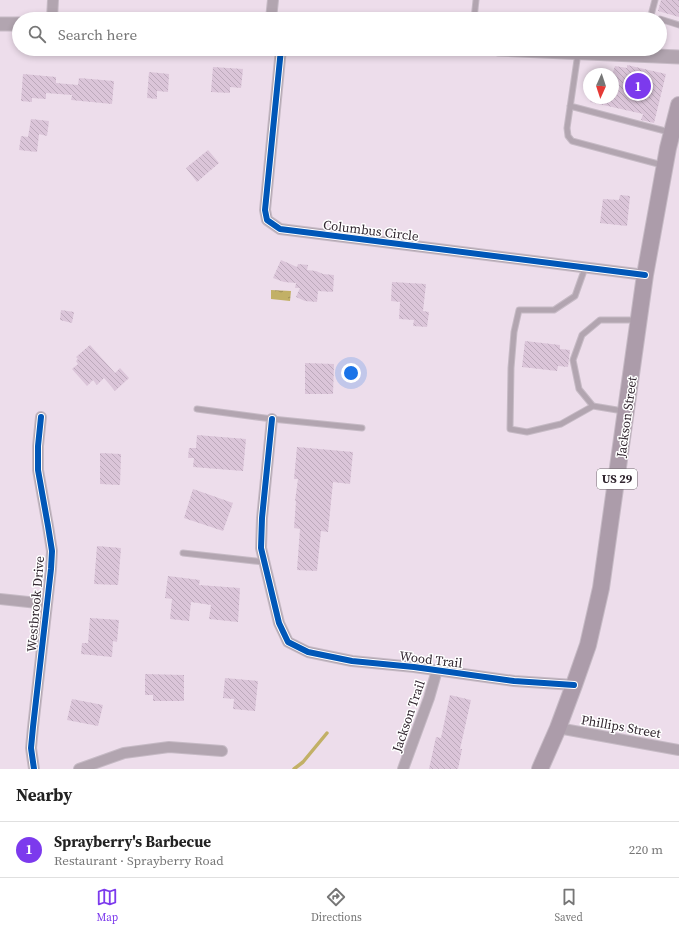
<!DOCTYPE html>
<meta charset="utf-8">
<style>
body{margin:0;font-family:"Source Serif 4",serif;background:#f6f6f6;color:#222}
.compass{position:absolute;left:583px;top:68px;width:36px;height:36px;border-radius:50%;background:#fff;box-shadow:0 2px 6px #0003;rotate:183deg}
.you{position:absolute;left:351px;top:373px;width:14px;height:14px;margin:-10px;border:3px solid #fff;border-radius:50%;background:#1a73e8;box-shadow:0 0 0 6px #1a73e833}
.badge{display:grid;place-items:center;width:26px;height:26px;border-radius:50%;background:#7c3aed;color:#fff;font-size:13px;font-weight:700}
.pin{position:absolute;translate:-50% -50%;border:2px solid #fff;box-shadow:0 1px 4px #0006}
.list{margin:0;padding:0;list-style:none}
h2{display:flex;justify-content:space-between;align-items:center;height:52px;margin:0;padding:0 16px;font-size:17px}
h2 small{font-size:13px;font-weight:400;color:#767676}
.list li{display:grid;grid-template-columns:26px 1fr auto;gap:12px;align-items:center;box-sizing:border-box;height:56px;padding:0 16px;border-top:1px solid #e0e0e0}
.list b{display:block;font-size:15px;white-space:nowrap}
.list p{margin:0;font-size:13px;white-space:nowrap;color:#767676}
.list em{font-size:13px;font-style:normal;color:#767676}
.icon{flex:none;width:22px;height:22px;fill:none;stroke:currentColor;stroke-width:2;stroke-linecap:round;stroke-linejoin:round}
.map{position:relative;flex:none;width:679px;height:769px;overflow:hidden}
.search{position:absolute;background:#fff;box-shadow:0 2px 6px #0003;left:12px;right:12px;top:12px;height:44px;display:flex;align-items:center;gap:10px;box-sizing:border-box;padding:0 14px;border-radius:22px;color:#767676;font-size:15px}
.sheet{height:108px;background:#fff}
nav{display:flex;justify-content:space-around;align-items:center;box-sizing:border-box;height:56px;border-top:1px solid #e0e0e0;background:#fff;font-size:11px;color:#767676}
nav a{display:grid;justify-items:center;gap:2px}
nav .on{color:#7c3aed}
.map>svg:first-child{display:block}
</style>
<div class="map">
<svg width="679" height="769" viewBox="0 0 679 769">
<defs>
<pattern id="water-ripples" width="26" height="14" patternUnits="userSpaceOnUse"><rect width="26" height="14" fill="#c2b066"/><path d="M2 4q2-2 4 0t4 0M15 11q2-2 4 0t4 0" fill="none" stroke="#9e8f54"/></pattern>
<pattern id="building-back-hatch" width="6" height="6" patternUnits="userSpaceOnUse"><rect width="6" height="6" fill="#dbc5d9"/><path d="M-1 5l2 2M0 0l6 6M5-1l2 2" fill="none" stroke="#bca9bb"/></pattern>
</defs>
<rect width="100%" height="100%" fill="#edddeb"/>
<path fill="url(#water-ripples)" d="M271,290L291,291L290,301L271,299Z"/>
<g fill="none" stroke-linecap="round" stroke-linejoin="round">
<path stroke="#c2b066" stroke-width="3.5" d="M294,769L303,762L327,733"/>
</g>
<path fill="url(#building-back-hatch)" d="M661,0H679V17L658,11Z
M627,65L666,74L654,123L641,120L643,114L590,102L591,98H613V72L615,66L627,68Z
M213,67L243,69L241,88L230,87V93L211,92Z
M149,72L169,74L168,92L157,91V99L147,98Z
M23,74L56,77V83L78,85L79,78L114,81L112,104L71,100L72,95L46,93V99L32,98V102L21,101Z
M31,119L49,121L47,136L39,134L37,152L19,150L21,136L28,137Z
M208,150L219,163L197,182L186,168Z
M620,195L630,196L627,226L600,223L603,199L619,200Z
M281,260L297,267L298,264L308,265L307,270L316,271L323,274L334,275L333,292L318,291L317,302L305,301L296,297L300,288H295L296,283L284,282L273,278Z
M392,282L426,284L423,311L429,312L427,327L413,326L414,320L399,319L400,302L391,301Z
M61,310L74,312L72,323L60,320Z
M525,341L560,345V349L570,350L568,367L558,366L557,371L522,367Z
M90,345L115,373L120,368L129,378L115,391L104,378L97,385L93,380L87,386L72,369L78,364L76,361L78,359L76,357Z
M305,363L334,364L333,394H305Z
M197,435L246,439L243,471L193,467L194,458H188L189,448H196Z
M297,447L353,452L350,484L333,482L328,532L321,531L317,571L297,570L300,529L294,528L296,501H295L298,479H294Z
M100,453L121,454L120,485L100,484Z
M193,489L233,503L223,531L184,518Z
M97,546L121,548L118,585L94,584Z
M168,576L200,580L199,585L240,588L238,622L209,619L211,605L191,602L189,621L170,619L172,599L165,598Z
M90,618L119,620L117,642L113,641L112,657L81,654L82,643H88Z
M145,674L184,675V701H153V695H145Z
M225,678L258,681L255,711L233,709L234,699L223,698Z
M450,695L471,700L460,749H462L458,769H429L436,737L441,738Z
M72,699L103,705L98,726L67,720Z"/>
<g fill="none" stroke-linecap="round" stroke-linejoin="round">
<g stroke="#c6bac5" stroke-width="7">
<path id="service" d="M474,19L476,0
M650,19L655,0
M660,19L679,25
M578,53L567,128L568,136L572,141L662,165
M570,106L669,132
M585,268L575,296L554,310H519L514,332L511,368L510,429L527,432L561,424L593,406L623,411
M593,406L579,389L573,360L582,335L600,320H636
M197,409L272,419L362,428
M183,553L264,562"/>
</g>
<g stroke="#c6bac5" stroke-width="12">
<path id="minor" d="M52,19L53,0
M271,19L273,0
M281,49L265,210L267,220L280,229L645,275
M272,419L262,518L261,548L279,623L288,642L308,652L352,661L414,667L514,681L574,685
M0,599L47,604
M558,728L679,750
M34,769L31,748L33,727L51,569L52,551L48,526L38,470V446L41,417
M79,769L124,753L169,747L222,751
M403,769L429,698L437,670"/>
</g>
<g stroke="#c6bac5" stroke-width="15">
<path id="tertiary" d="M0,24H19
M498,49L679,57"/>
</g>
<g stroke="#c6bac5" stroke-width="18">
<path id="primary" d="M540,769L558,728L574,685L588,645L601,588L645,275L662,181L668,148L679,105"/>
</g>
<use href="#service" stroke="#b2a5b0" stroke-width="5"/>
<use href="#minor" stroke="#b2a5b0" stroke-width="10"/>
<use href="#tertiary" stroke="#b2a5b0" stroke-width="13"/>
<use href="#primary" stroke="#ac9caa" stroke-width="16"/>
<g stroke="#fff" stroke-width="8">
<path id="cycleway" d="M281,49L265,210L267,220L280,229L645,275
M272,419L262,518L261,548L279,623L288,642L308,652L352,661L414,667L514,681L574,685
M34,769L31,748L33,727L51,569L52,551L48,526L38,470V446L41,417"/>
</g>
<use href="#cycleway" stroke="#0057b8" stroke-width="6"/>
</g>
<g text-anchor="middle" stroke-width="3" stroke-linejoin="round" paint-order="stroke">
<rect fill="#fff" stroke="#70686e" stroke-width="1" x="597" y="469" width="40" height="20" rx="3"/>
<g font-size="12" font-weight="bold" fill="#322730">
<text x="617" y="483">US 29</text>
</g>
<g font-size="13" fill="#322730" stroke="#fff">
<text transform="translate(371 230) rotate(7)" y="5">Columbus Circle</text>
<text transform="translate(626 417) rotate(-82)" y="5">Jackson Street</text>
<text transform="translate(35 604) rotate(-85)" y="5">Westbrook Drive</text>
<text transform="translate(431 659) rotate(7)" y="5">Wood Trail</text>
<text transform="translate(408 716) rotate(-71)" y="5">Jackson Trail</text>
<text transform="translate(621 726) rotate(10)" y="5">Phillips Street</text>
</g>
</g>
</svg>
<svg class="compass" viewBox="-18 -18 36 36"><path d="M0-13l5 13h-10z" fill="#e53935"/><path d="M0 13l5-13h-10z" fill="#767676"/></svg>
<div class="you"></div>
<div class="pin badge" style="left:638px;top:86px">1</div>
<div class="search"><svg class="icon" aria-label="search" viewBox="0 0 24 24"><circle cx="10" cy="10" r="6"/><path d="M15 15l6 6"/></svg>Search here</div>
</div>
<section class="sheet">
<h2>Nearby<small></small></h2>
<ul class="list">
<li><span class="badge">1</span><div><b>Sprayberry's Barbecue</b><p>Restaurant · Sprayberry Road</p></div><em>220 m</em></li>
</ul>
</section>
<nav>
<a class="on"><svg class="icon" aria-label="map" viewBox="0 0 24 24"><path d="M3 6l6-2 6 2 6-2v14l-6 2-6-2-6 2zM9 4v14M15 6v14"/></svg>Map</a>
<a><svg class="icon" aria-label="directions" viewBox="0 0 24 24"><path d="M12 3l9 9-9 9-9-9zM9 14v-3h6M13 9l2 2-2 2"/></svg>Directions</a>
<a><svg class="icon" aria-label="saved" viewBox="0 0 24 24"><path d="M7 4h10v16l-5-4-5 4z"/></svg>Saved</a>
</nav>
